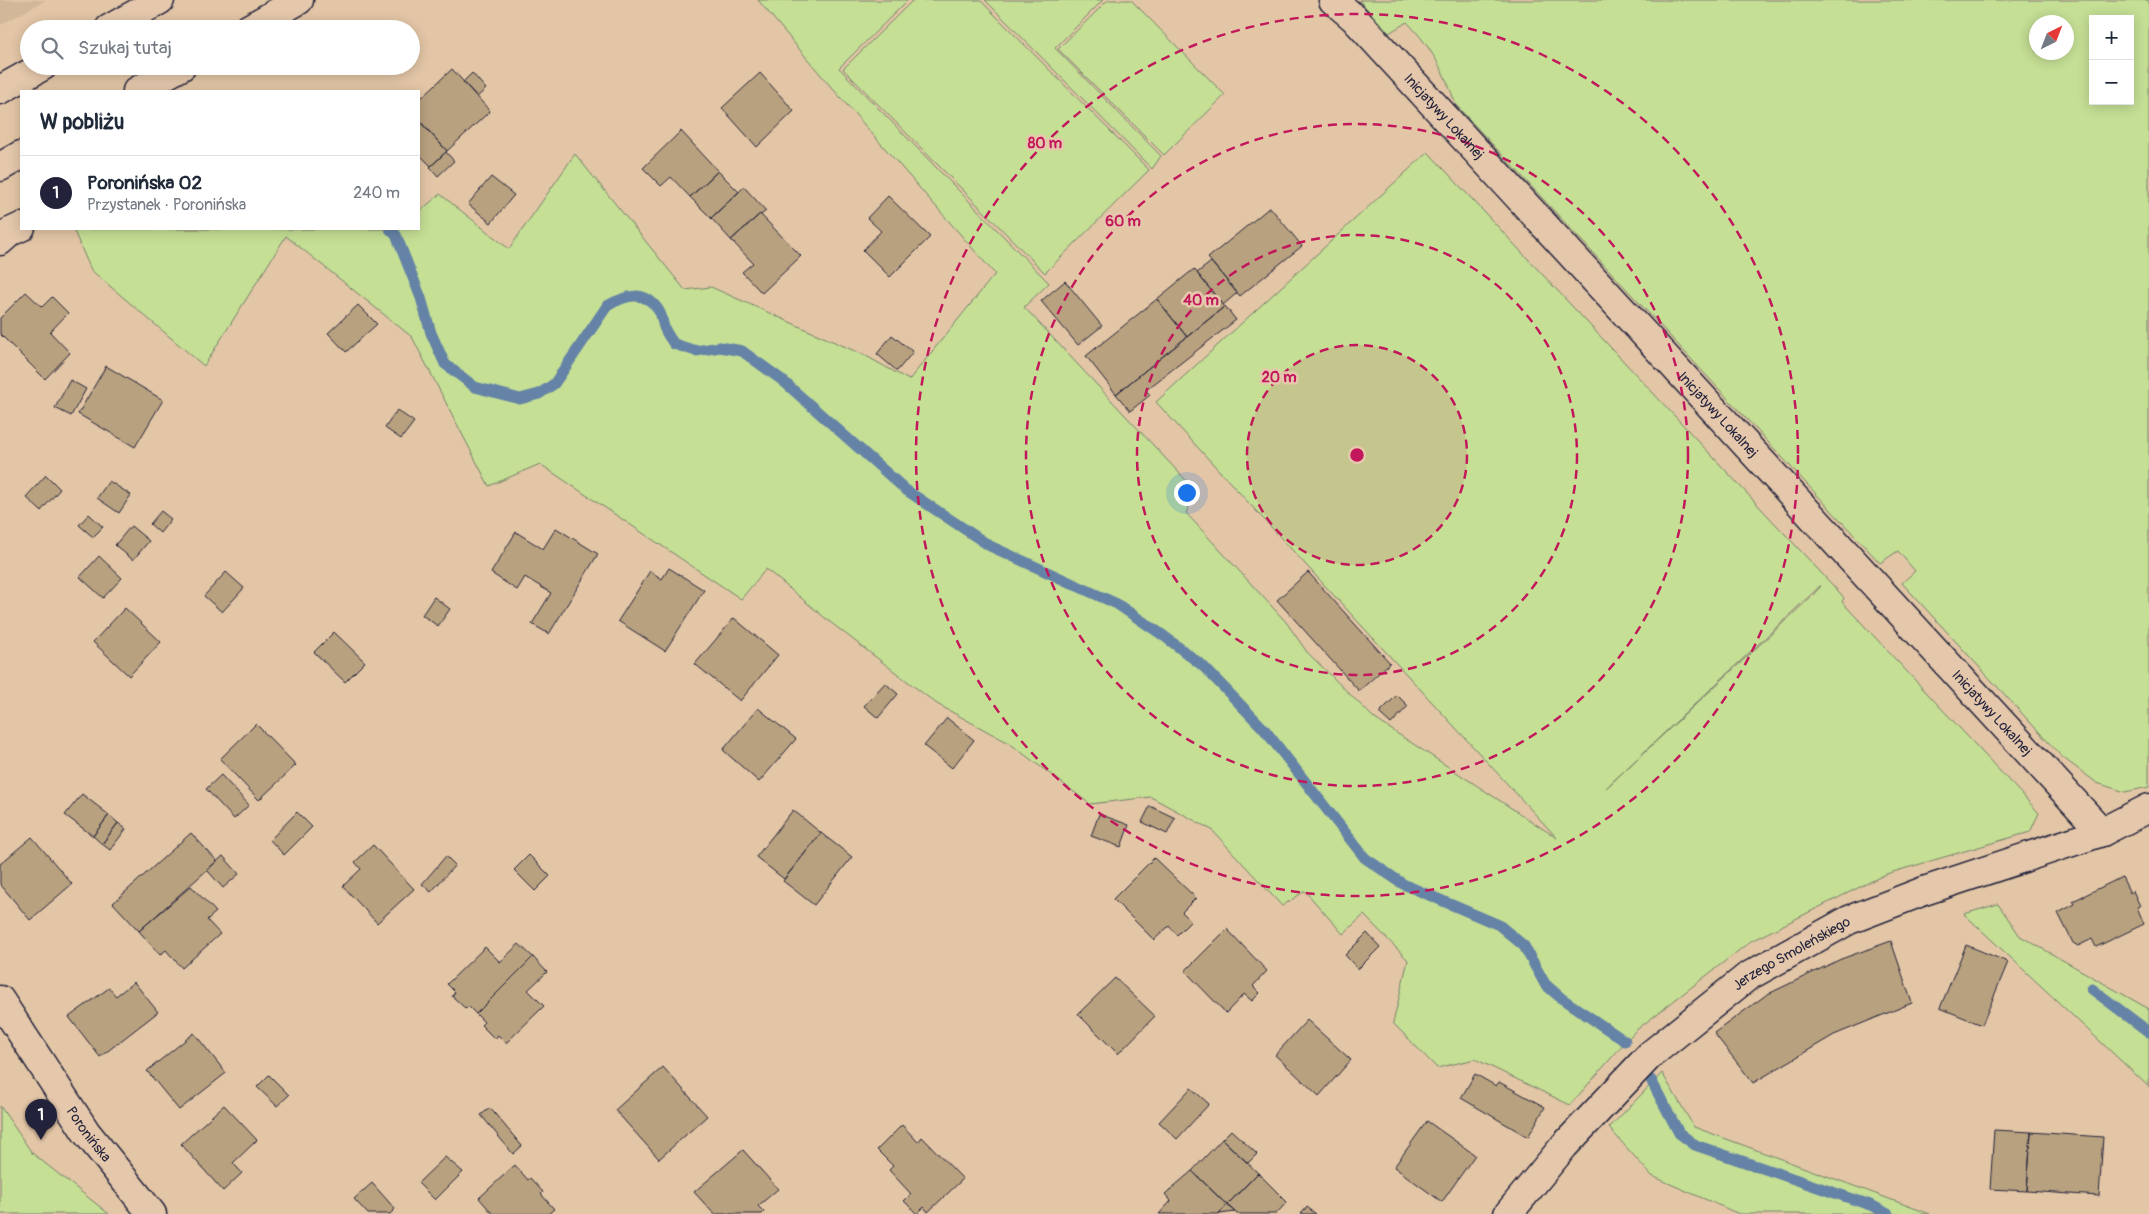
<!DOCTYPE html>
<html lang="pl">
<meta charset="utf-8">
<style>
body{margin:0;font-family:Pangolin,sans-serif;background:#f6f6f7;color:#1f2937}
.controls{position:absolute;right:15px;top:15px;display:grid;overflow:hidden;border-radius:0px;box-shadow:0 2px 12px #0003}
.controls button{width:45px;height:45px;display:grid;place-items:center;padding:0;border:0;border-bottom:1px solid #e0e1e3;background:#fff;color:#1f2937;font:25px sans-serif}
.compass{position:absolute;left:2029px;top:15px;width:45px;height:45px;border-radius:50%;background:#fff;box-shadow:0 2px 12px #0003;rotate:42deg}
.you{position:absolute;left:1186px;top:492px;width:18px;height:18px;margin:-12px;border:4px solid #fff;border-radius:50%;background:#1a73e8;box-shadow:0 0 0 8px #1a73e833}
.badge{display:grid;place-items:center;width:32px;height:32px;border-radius:50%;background:#22223b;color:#fff;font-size:16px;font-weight:700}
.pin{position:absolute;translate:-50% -41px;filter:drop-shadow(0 1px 2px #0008)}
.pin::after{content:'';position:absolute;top:26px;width:18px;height:15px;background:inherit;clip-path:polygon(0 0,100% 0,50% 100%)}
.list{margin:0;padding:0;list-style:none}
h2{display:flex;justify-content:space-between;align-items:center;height:65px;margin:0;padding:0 20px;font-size:21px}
h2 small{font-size:16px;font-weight:400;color:#747a83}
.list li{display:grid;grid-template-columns:32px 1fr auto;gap:15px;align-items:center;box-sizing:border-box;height:75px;padding:0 20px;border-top:1px solid #e0e1e3}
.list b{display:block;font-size:19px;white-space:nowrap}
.list p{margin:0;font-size:16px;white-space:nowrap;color:#747a83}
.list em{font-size:16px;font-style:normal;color:#747a83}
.icon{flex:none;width:28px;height:28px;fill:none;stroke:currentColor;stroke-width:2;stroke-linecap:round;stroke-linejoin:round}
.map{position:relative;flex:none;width:2149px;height:1214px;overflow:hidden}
.search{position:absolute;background:#fff;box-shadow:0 2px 12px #0003;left:20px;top:20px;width:400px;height:55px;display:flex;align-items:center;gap:12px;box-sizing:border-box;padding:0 18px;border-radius:28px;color:#747a83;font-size:19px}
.panel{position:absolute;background:#fff;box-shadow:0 2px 12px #0003;left:20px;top:90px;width:400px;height:140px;border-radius:0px}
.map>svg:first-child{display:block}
</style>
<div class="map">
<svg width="2149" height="1214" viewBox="0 0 2149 1214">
<rect width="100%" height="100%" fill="#e3c6a6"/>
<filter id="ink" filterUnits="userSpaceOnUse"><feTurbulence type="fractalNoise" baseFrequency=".02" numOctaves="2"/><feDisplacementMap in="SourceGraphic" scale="10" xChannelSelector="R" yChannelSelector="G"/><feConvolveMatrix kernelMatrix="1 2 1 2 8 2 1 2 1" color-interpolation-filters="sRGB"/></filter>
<g filter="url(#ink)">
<path fill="#d2b898" d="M0,0H46L0,25Z"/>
<path fill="#c5df95" stroke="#748068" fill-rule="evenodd" d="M758,0H908L839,68L1049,283L1024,307L1196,491L1186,513L1286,622L1307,652L1375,719L1557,838L1156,402L1428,152L1840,593L1844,598L1842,602L2039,813L2030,832L1886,874L1751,941L1635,1031L1570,1105L1475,1059L1437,1068L1393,1023L1408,960L1364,915L1343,934L1305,891L1282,906L1212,830L1151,797L1090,804L1009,743L937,704L830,622L766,569L741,599L540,464L489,486L412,337L286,236L204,366L91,270L73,229H419V212L440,194L509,249L575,154L685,290L711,287L866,356L909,380L995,274L826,81ZM1821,586L1813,595L1606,788L1820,586Z
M913,0H980L1149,170L1045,273L843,69Z
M985,0H1103L1055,48L1161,156L1152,169Z
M1108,0H1131L1225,95L1164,155L1058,49Z
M1359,0H2149V787L2125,792L2097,783L2062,757L1902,583L1915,571L1898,551L1880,563L1456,105C1444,71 1432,48 1407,22L1389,33ZM2093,19H2130V101H2093ZM2036,22H2066V52H2036Z
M1998,904L2020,936L2149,1009V1087L1964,914Z
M1662,1073L1694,1127L1930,1214H1739L1652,1176L1609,1128Z
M0,1106L32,1153L109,1214H0Z"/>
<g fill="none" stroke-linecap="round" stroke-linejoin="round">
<path stroke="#6583a6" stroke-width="11" d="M390,229L396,235L421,298L431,333L445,364L475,387L520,399L539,394L554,384L607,306C626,295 645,289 659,311C662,315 662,322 664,327C666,333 670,338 674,344L696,351L720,347L742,351L782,380L906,490L990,546L1117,604L1164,636L1203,666L1264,729L1365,858L1403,884L1499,925L1524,946L1545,984L1561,998L1625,1041
M2092,989L2149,1032
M1651,1080L1679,1133L1695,1145L1873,1206L1888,1214"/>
</g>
<path fill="#b8a17f" stroke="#22223b" d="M452,69L490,111L447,151L419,120V100Z
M472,73L486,89L477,97L463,82Z
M760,73L794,111L757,147L722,108Z
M419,121L447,151L431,166L419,154Z
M681,131L718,171L690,197L671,177L661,186L643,168Z
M446,152L454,161L438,176L430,167Z
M718,171L739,192L711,218L690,197Z
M491,177L514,195L491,223L468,204Z
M744,187L766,211L761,215L760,214L731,240L711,218Z
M888,196L930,237L890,277L863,250L881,231L867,218Z
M1270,207L1302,246L1240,296L1208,258Z
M760,214L801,256L762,293L742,272L753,263L731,240Z
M1211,262L1237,293L1223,305L1197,273Z
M1194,269L1224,307L1187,337L1157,299Z
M1065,281L1102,326L1078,345L1041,301Z
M26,292L42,307L52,297L68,313L50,332L70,353L45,379L0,334V318Z
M1157,299L1187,337L1116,394L1086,356Z
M358,305L377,324L346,352L328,333Z
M1225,306L1236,320L1146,390L1150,395L1130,411L1116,394Z
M892,335L913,352L897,371L877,354Z
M106,366L163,400L135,447L78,414Z
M70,380L86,389L71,416L55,408Z
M397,410L414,422L401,439L385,428Z
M46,475L60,489L41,511L26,497Z
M109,481L131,495L119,513L97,498Z
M161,511L171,519L160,533L150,524Z
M89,514L103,527L93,537L79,525Z
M131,526L149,541L133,560L115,545Z
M556,528L598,554L549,634L532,624L551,593L525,577L517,590L491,573L516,532L543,549Z
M99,556L122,578L103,598L80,577Z
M669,568L704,590L665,651L618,621L650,571L662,579Z
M226,572L244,588L222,612L204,596Z
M1308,572L1390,663L1359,691L1277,600Z
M434,597L450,609L438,626L422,615Z
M125,608L161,642L129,676L93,642Z
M734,618L778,655L740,701L695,664Z
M334,632L365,662L345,682L314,652Z
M885,683L898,694L878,718L864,706Z
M1397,695L1408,706L1391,724L1379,713Z
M758,708L796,739L759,782L723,750Z
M947,718L974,740L952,768L924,746Z
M256,724L296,765L259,800L220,759Z
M221,775L249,805L234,819L206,789Z
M82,794L109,815L93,836L65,815Z
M1150,806L1175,818L1167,834L1142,822Z
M793,810L821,833L784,879L756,857Z
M297,812L312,827L284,855L270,840Z
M1099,814L1129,825L1121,847L1091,836Z
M109,815L118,823L102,844L93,836Z
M118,823L126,829L110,850L102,844Z
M191,833L217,861L139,931L113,903Z
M821,833L852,857L814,905L783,881Z
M32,837L72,884L30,920L0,884V864Z
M373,845L414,889L377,923L343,886L361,869L355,862Z
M529,855L550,876L535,891L514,870Z
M223,856L239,874L223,888L207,870Z
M446,856L455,865L431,892L422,884Z
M1154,858L1196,898L1182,912L1191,921L1177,935L1169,926L1154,940L1113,899Z
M2122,877L2130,893L2133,891L2140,906L2137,907L2144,924L2096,947L2092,939L2078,946L2073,943L2058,913L2075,904L2073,901Z
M191,886L216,912L207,920L220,934L182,968L166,950L160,955L139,931Z
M1227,929L1267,971L1253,986L1260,993L1252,1001L1244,994L1226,1013L1185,971Z
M1367,933L1380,947L1358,969L1345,955Z
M1891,941L1912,1003L1834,1035L1753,1083L1714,1033L1766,995L1841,959Z
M519,944L533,957L476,1014L468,1006L466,1009L452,996L455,992L447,984L485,947L500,962Z
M1966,945L2008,962L1982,1025L1940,1008Z
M533,957L547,972L528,990L544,1006L506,1043L498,1035L495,1039L481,1025L484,1022L476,1014Z
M1115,978L1155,1016L1118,1054L1078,1014Z
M134,982L158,1012L100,1057L69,1017L109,988L116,996Z
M1307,1020L1351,1060L1319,1096L1275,1055Z
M194,1033L226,1073L179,1110L147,1071Z
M663,1067L707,1116L659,1159L615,1110Z
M1475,1074L1496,1086L1499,1082L1545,1107L1528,1137L1461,1098Z
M269,1075L289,1095L277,1106L257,1087Z
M1191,1088L1209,1104L1177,1139L1159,1122Z
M224,1105L257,1140L233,1163L242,1173L223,1191L181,1144Z
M490,1108L522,1146L513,1154L481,1115Z
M1427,1121L1475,1155L1442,1202L1394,1167Z
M902,1125L918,1142L922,1137L963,1179L928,1212L924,1207L917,1214L904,1201L911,1194L889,1170L893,1166L877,1150Z
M1231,1130L1257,1154L1248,1163L1222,1139Z
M1994,1130L2031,1132L2027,1191L1990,1189Z
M2031,1132L2103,1137L2099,1196L2027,1191Z
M1222,1139L1258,1173L1227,1205L1192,1171Z
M743,1150L778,1189L758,1206L764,1212L762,1214H714L694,1192Z
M445,1157L463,1172L435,1200L418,1183Z
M515,1165L528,1180L530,1178L543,1192L541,1194L554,1209L548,1214H493L479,1198Z
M1192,1171L1227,1205L1219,1214H1159L1171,1201L1165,1194Z
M1258,1173L1287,1202L1276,1214H1237L1227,1205Z
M372,1183L395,1209L390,1214H368L354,1199Z
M1227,1205L1235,1212L1220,1214L1219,1213Z
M1307,1207L1316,1214H1301Z"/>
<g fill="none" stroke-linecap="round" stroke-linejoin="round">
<g stroke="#22223b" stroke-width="31">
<g id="minor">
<path id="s1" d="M1333,0L1354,18L2102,832"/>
<path d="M0,241L10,232L21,227"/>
<path id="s2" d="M0,1000L86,1132L152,1214"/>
<path id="s3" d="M1508,1214L1564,1146L1650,1055L1747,977L1849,920L1924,891L2102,832L2149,808"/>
</g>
</g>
<g stroke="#22223b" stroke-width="31">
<path id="highway" d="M109,29L160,0
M248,29L299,0
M0,90L43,66
M137,91L182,66
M0,167L21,155"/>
</g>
<use href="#minor" stroke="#e5c8ac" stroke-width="28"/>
<use href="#highway" stroke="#e5c8ac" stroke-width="28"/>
</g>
</g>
<circle cx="1357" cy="455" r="110" fill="#c2185b" fill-opacity=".12"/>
<g fill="none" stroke="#c2185b" stroke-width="2.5" stroke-dasharray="9 6">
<circle cx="1357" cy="455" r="110"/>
<circle cx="1357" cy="455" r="220"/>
<circle cx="1357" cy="455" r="331"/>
<circle cx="1357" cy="455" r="441"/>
</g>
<g text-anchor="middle" stroke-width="5" stroke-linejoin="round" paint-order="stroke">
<g font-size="14" fill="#22223b" stroke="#e5c8ac">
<text dy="5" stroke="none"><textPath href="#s1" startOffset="161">Inicjatywy Lokalnej</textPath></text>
<text dy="5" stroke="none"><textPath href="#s1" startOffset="566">Inicjatywy Lokalnej</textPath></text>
<text dy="5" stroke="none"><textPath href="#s1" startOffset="971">Inicjatywy Lokalnej</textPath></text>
<text dy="5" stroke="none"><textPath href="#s3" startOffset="388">Jerzego Smoleńskiego</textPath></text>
<text dy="5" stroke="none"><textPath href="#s2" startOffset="161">Poronińska</textPath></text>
</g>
</g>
<circle cx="1357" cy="455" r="8" fill="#c2185b" stroke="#e5c8ac" stroke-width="2.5"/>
<g font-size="15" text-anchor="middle" font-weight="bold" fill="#c2185b" stroke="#e5c8ac" stroke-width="5" stroke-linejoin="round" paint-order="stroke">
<text x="1045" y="148">80 m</text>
<text x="1123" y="226">60 m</text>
<text x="1201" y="305">40 m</text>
<text x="1279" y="382">20 m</text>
</g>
</svg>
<div class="controls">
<button>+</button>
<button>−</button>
</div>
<svg class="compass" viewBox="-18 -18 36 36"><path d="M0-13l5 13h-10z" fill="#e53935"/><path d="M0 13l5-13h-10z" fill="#747a83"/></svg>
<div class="you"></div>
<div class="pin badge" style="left:41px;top:1140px">1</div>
<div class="search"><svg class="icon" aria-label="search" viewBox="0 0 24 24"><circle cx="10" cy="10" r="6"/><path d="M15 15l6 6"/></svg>Szukaj tutaj</div>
<section class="panel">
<h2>W pobliżu<small></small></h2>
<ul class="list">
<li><span class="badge">1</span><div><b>Poronińska 02</b><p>Przystanek · Poronińska</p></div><em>240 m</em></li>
</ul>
</section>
</div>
